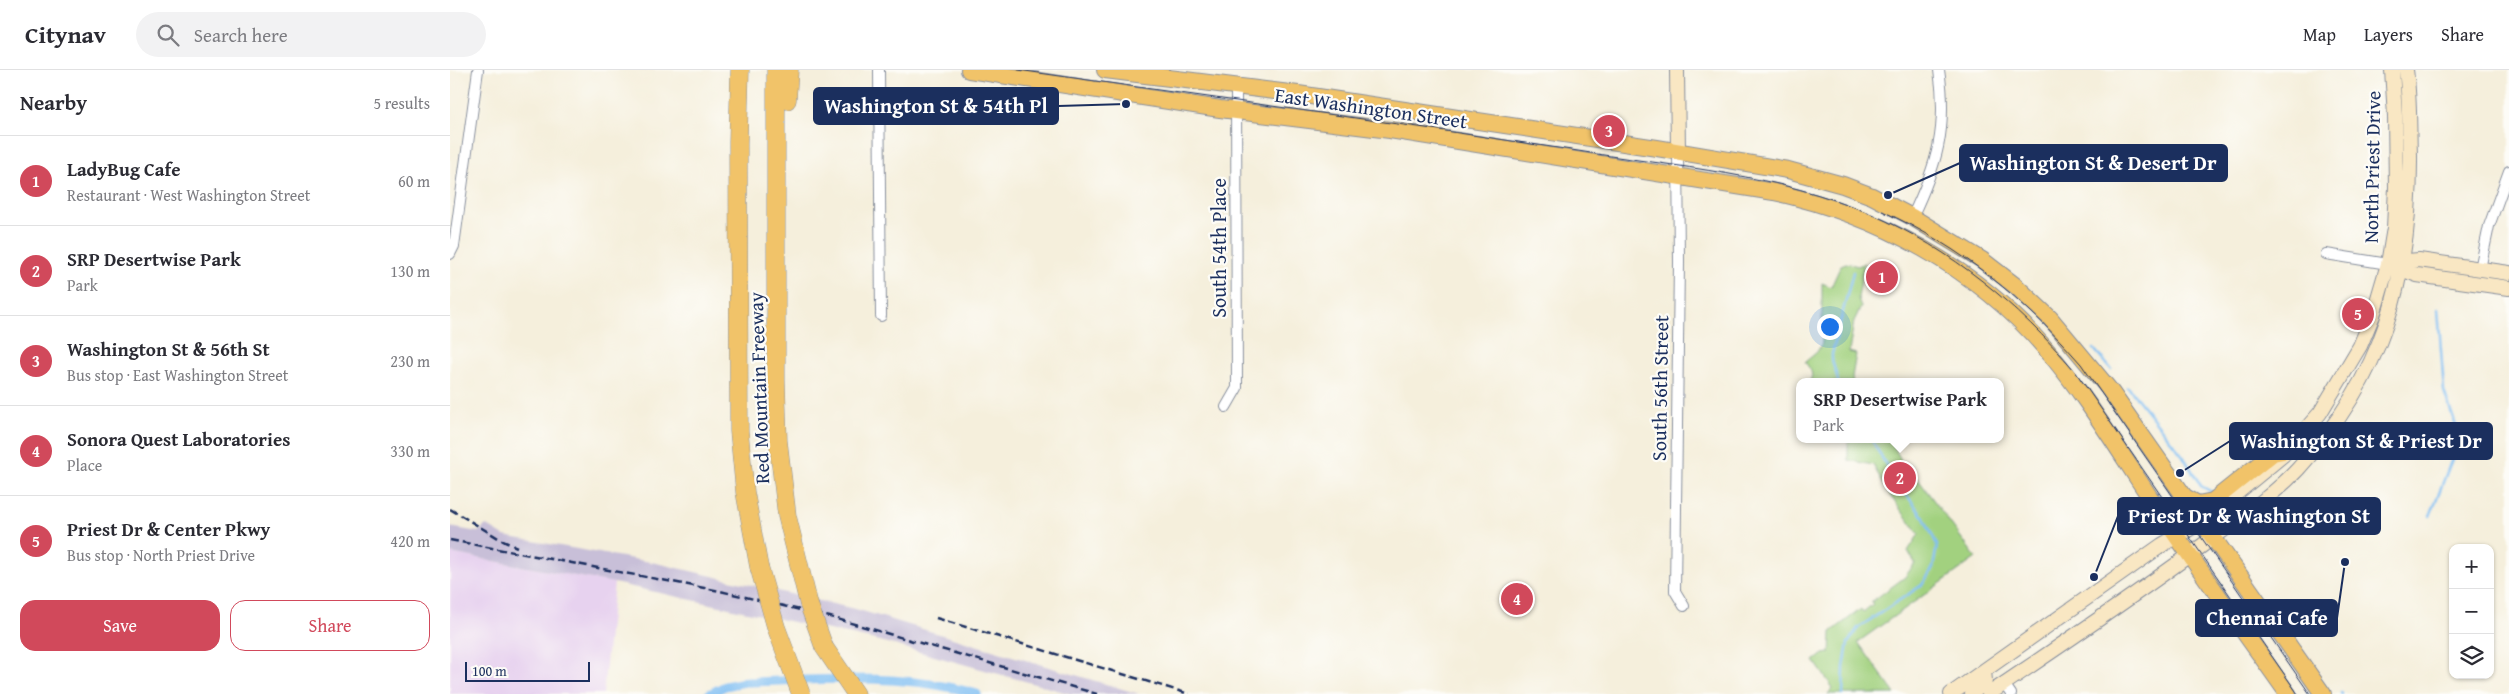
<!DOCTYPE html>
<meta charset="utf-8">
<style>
body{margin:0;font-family:"Gentium Book Plus",serif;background:#f2f2f3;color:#2b2b33}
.controls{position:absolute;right:15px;bottom:15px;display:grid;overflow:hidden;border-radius:10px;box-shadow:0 1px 4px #0004}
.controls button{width:45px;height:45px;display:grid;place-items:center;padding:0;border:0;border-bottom:1px solid #e1e1e2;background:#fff;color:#2b2b33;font:25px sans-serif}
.scale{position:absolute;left:15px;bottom:12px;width:125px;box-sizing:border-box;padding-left:5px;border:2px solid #1b2f5e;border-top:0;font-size:14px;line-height:18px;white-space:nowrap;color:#1b2f5e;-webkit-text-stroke:4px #fdfcf7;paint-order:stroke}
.you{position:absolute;left:1379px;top:256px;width:18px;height:18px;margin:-12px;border:4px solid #fff;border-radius:50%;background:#1a73e8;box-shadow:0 0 0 8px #1a73e833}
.badge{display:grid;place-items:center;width:32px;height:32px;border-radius:50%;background:#d1495b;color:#fff;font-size:16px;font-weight:700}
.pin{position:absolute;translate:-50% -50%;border:2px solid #fff;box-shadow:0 1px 5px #0006}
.popup{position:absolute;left:1346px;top:308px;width:208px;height:65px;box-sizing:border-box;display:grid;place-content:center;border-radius:10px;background:#fff;filter:drop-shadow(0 1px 4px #0005);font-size:16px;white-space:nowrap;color:#7c7c81}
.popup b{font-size:19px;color:#2b2b33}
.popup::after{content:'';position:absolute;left:50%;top:100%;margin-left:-10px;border:10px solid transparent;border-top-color:#fff}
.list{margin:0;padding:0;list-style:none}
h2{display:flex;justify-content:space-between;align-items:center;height:65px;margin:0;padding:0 20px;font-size:21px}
h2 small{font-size:16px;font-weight:400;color:#7c7c81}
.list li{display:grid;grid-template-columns:32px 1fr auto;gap:15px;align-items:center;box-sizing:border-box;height:90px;padding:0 20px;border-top:1px solid #e1e1e2}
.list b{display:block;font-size:19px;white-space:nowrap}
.list p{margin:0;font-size:16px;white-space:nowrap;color:#7c7c81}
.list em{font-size:16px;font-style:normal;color:#7c7c81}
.actions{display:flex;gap:10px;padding:15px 20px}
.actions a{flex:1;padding:11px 0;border:1px solid #d1495b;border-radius:15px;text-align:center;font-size:18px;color:#d1495b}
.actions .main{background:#d1495b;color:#fff}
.icon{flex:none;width:28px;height:28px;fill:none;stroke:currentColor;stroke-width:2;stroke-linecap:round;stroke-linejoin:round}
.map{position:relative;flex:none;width:2059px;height:624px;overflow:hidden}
header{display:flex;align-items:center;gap:30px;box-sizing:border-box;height:70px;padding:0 25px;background:#fff;border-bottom:1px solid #e1e1e2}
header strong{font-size:24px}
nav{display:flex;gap:28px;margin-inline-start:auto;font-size:18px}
.search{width:350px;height:45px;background:#f2f2f3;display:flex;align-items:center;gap:12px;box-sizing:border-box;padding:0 18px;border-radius:28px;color:#7c7c81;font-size:19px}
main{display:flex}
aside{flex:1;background:#fff}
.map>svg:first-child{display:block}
</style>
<header>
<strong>Citynav</strong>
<div class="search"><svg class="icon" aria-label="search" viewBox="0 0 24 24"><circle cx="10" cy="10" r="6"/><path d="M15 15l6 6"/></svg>Search here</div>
<nav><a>Map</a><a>Layers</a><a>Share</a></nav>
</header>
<main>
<aside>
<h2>Nearby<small>5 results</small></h2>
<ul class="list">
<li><span class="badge">1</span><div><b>LadyBug Cafe</b><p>Restaurant · West Washington Street</p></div><em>60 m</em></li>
<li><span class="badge">2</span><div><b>SRP Desertwise Park</b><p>Park</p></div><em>130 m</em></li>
<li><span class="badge">3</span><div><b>Washington St &amp; 56th St</b><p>Bus stop · East Washington Street</p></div><em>230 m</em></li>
<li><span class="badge">4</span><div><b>Sonora Quest Laboratories</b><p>Place</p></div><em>330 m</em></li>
<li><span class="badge">5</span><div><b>Priest Dr &amp; Center Pkwy</b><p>Bus stop · North Priest Drive</p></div><em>420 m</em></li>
</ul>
<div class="actions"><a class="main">Save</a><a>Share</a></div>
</aside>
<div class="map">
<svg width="2059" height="624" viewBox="0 0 2059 624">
<rect width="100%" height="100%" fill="#fdfcf7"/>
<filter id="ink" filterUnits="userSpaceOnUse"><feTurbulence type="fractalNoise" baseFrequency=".02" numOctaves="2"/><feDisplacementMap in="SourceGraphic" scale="10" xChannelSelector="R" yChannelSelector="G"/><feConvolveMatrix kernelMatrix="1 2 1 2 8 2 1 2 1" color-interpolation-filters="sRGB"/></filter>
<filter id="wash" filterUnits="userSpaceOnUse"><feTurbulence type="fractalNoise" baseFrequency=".0096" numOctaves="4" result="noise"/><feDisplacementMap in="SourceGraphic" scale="20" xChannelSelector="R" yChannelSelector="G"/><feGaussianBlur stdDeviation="1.12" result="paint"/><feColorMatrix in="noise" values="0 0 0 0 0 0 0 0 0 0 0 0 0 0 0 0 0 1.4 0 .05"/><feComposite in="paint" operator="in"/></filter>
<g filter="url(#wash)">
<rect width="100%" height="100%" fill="#f5efdc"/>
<path fill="#e7d2ef" d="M0,483L164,513L153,624H0Z"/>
<path fill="#c8bfd8" d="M36,455L54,466L206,493L409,540L689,624H621L430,571L164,513L0,483V457L28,462Z"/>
<path fill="#a2d17f" stroke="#5e806e" d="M1396,193L1408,196L1414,193L1408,228L1411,237L1404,251L1399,282L1406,284L1402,307L1403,312H1359C1365,304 1360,299 1355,292L1367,282L1372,273V213L1381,217L1391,195Z
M1398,369H1440L1453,394L1468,409L1526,488L1408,572L1445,624H1378L1383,618L1364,591L1373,584L1380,583L1381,562L1411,539L1413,542L1423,534L1421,532L1455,507L1465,493L1458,481L1469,464L1438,423L1423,395L1398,390Z"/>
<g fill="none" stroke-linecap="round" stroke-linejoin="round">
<path stroke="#7ebef3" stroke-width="2.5" d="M1644,279L1661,299
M1388,312C1387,301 1381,295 1382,284L1403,202
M1678,317L1733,386L1751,416L1764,423
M1980,446L2002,389L2006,356L1994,321L1988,239
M1811,458L1831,439
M1891,623L1892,624
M1393,624L1394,597L1398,573L1408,558L1472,515L1483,498L1487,475L1474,448L1444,408L1421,369"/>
<path stroke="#7ebef3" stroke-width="9" d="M259,624L275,616L295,612C373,610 451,602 527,624"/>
</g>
</g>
<g filter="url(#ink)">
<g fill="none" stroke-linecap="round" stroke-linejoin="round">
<g stroke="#888f9d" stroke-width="12">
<path id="street" d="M429,0L431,246
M1228,81L1229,192L1225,521L1234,536
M1462,147C1487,95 1498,58 1489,0
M0,184L4,176L28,0
M1876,184L1938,194
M2030,199L2039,156L2059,101
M776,337L787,318L786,16
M1554,614L1561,624"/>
</g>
<g stroke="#888f9d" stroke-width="16">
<path id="secondary" d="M1227,0L1228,81
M1946,192L1969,190L2059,203
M1945,197L1967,205L2059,218
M1501,624L1712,475L1753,451L1833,385L1870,343L1910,276L1923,245L1938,194L1944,158L1946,117L1945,46L1942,0
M1522,624L1535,611L1534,601
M1539,624C1611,575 1683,527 1753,475C1785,451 1821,428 1848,399C1933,306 1961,209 1960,85C1959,57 1960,28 1956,0"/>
</g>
<g stroke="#888f9d" stroke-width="18">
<path id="primary" d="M519,0L770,39L940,60L1324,122C1427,145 1526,197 1595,278C1635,324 1667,378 1701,429C1746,495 1792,559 1838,624
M655,0L848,24L1207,78L1338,100L1393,115L1422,126L1462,147L1532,190L1567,217L1600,248L1659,319L1873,624
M1735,427L1748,434L1763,431L1823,383L1838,380"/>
</g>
<g stroke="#888f9d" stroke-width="19">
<path id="highway" d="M290,0L288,72L289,361L295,422L309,497
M326,0V310L328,371L337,446L359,535
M337,30L339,0
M374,577L406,624"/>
</g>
<use href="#street" stroke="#fff" stroke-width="10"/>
<use href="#secondary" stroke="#f9e7c3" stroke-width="14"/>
<use href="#primary" stroke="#f1c369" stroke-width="16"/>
<use href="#highway" stroke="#f1c369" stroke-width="18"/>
<path stroke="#1b2f5e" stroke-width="1" d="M568,0C755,27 942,52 1128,81C1226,97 1329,104 1421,144C1503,180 1567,234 1625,301L1848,624
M1432,141C1512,177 1574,229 1631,294L1860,624"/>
<path stroke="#1b2f5e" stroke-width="2.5" stroke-dasharray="8 4" stroke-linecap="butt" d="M0,439L55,472L67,477
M0,470L270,521L380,547L647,624
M486,548L739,624"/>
<g stroke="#888f9d" stroke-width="19" stroke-linecap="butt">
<path id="highway-bridge" d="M309,497L326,557L351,624
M359,535L374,577"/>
</g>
<use href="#highway-bridge" stroke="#f1c369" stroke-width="18"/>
</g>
</g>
<g text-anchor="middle" stroke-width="4.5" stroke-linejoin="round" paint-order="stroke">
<g font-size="20" fill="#1b2f5e" stroke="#fdfcf7">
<text transform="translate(921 38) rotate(8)" y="7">East Washington Street</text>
<text transform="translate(1922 97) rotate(-89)" y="7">North Priest Drive</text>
<text transform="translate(769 178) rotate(-90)" y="7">South 54th Place</text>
<text transform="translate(309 318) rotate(-92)" y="7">Red Mountain Freeway</text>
<text transform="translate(1210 318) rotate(-89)" y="7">South 56th Street</text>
</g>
</g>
<path fill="none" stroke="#1b2f5e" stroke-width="2" d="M676 34L608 36M1438 125L1510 93M1730 403L1780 371M1644 507L1668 446M1895 492L1887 548"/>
<g fill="#1b2f5e" stroke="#fdfcf7" stroke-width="2">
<circle cx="676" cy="34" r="5"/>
<circle cx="1438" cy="125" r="5"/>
<circle cx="1730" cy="403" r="5"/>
<circle cx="1644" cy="507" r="5"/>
<circle cx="1895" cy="492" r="5"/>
</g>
<g fill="#1b2f5e" stroke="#1b2f5e" stroke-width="2">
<rect x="364" y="18" width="244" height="36" rx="5"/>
<rect x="1510" y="75" width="267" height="36" rx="5"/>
<rect x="1780" y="353" width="262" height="36" rx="5"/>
<rect x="1668" y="428" width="262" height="36" rx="5"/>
<rect x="1746" y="530" width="141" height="36" rx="5"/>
</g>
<g font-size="21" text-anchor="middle" font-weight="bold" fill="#fff">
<text x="486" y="43">Washington St &amp; 54th Pl</text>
<text x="1643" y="100">Washington St &amp; Desert Dr</text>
<text x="1911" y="378">Washington St &amp; Priest Dr</text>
<text x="1799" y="453">Priest Dr &amp; Washington St</text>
<text x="1817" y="555">Chennai Cafe</text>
</g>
</svg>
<div class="controls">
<button>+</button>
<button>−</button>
<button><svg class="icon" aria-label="layers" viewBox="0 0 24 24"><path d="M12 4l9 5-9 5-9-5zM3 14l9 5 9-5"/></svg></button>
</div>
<div class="scale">100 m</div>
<div class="you"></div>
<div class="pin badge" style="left:1432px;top:207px">1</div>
<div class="pin badge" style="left:1450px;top:408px">2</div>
<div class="popup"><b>SRP Desertwise Park</b>Park</div>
<div class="pin badge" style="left:1159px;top:61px">3</div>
<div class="pin badge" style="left:1067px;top:529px">4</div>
<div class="pin badge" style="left:1908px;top:244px">5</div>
</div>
</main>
